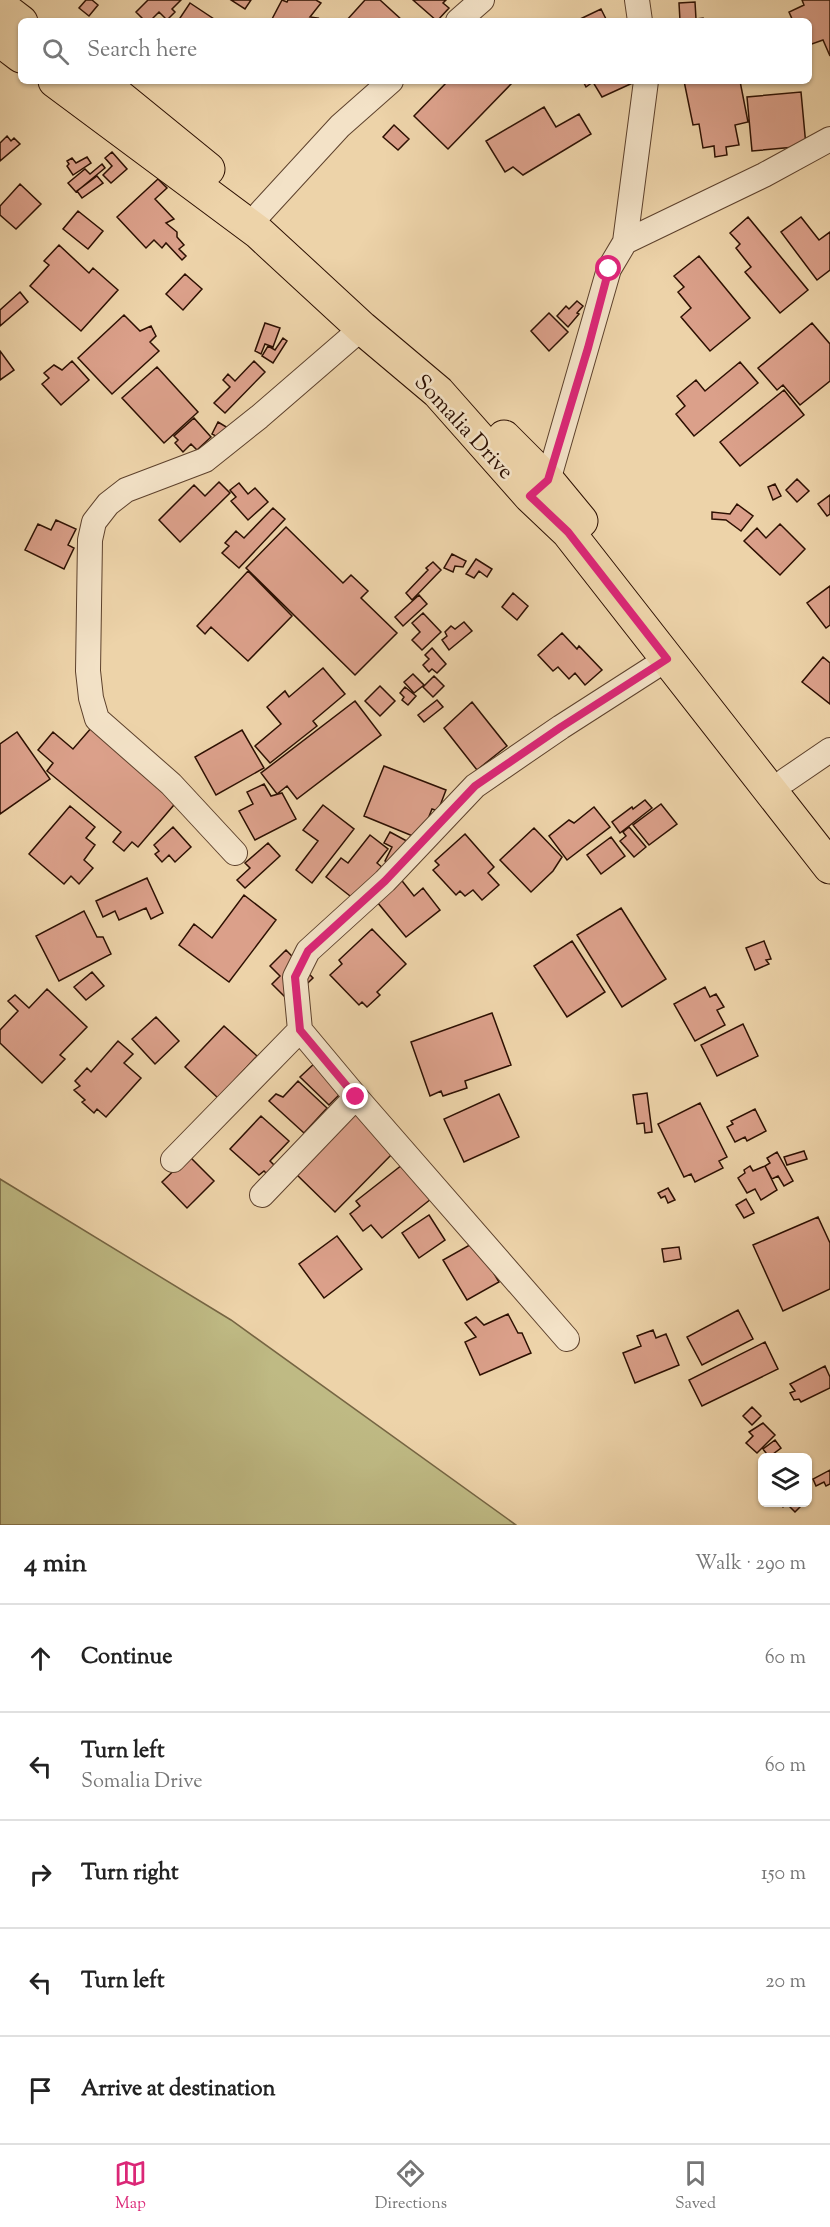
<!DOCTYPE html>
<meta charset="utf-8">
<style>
body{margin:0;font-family:"Sorts Mill Goudy",serif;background:#f6f6f6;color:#222}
.controls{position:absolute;right:18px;bottom:18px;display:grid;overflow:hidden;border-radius:9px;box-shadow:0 2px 4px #0004}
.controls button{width:54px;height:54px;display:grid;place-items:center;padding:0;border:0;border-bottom:2px solid #e0e0e0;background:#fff;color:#222;font:30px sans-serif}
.stop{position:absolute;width:18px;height:18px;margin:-14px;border:4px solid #db2777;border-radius:50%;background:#fff}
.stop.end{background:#db2777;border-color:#fff;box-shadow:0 2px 6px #0008}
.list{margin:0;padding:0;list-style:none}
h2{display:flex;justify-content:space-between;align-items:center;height:78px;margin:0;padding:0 24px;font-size:26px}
h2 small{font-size:20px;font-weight:400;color:#767676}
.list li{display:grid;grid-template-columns:39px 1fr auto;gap:18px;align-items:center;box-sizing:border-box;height:108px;padding:0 24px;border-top:2px solid #e0e0e0}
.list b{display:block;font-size:22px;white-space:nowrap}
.list p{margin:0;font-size:20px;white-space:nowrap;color:#767676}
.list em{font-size:20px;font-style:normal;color:#767676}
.icon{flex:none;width:33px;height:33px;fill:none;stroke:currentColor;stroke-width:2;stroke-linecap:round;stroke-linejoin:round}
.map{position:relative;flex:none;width:830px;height:1525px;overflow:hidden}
.search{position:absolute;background:#fff;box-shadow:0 2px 4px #0004;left:18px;right:18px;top:18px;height:66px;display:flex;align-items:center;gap:15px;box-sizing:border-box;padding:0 21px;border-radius:9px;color:#767676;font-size:22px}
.sheet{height:618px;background:#fff}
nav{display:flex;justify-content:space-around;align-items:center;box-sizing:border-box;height:84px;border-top:2px solid #e0e0e0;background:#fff;font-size:16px;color:#767676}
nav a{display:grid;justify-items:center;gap:3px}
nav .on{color:#db2777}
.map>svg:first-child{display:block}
</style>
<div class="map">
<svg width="830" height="1525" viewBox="0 0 830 1525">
<rect width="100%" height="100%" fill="#edd3a9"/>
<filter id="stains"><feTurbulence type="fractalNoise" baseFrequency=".00333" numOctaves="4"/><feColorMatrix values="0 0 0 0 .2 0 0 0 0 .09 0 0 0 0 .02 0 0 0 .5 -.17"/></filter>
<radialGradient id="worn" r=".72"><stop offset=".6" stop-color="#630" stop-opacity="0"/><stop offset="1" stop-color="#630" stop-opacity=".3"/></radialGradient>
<path fill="#bfba84" stroke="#766543" stroke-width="1.5" d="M0,1179L231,1320L516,1525H0Z"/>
<path fill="#dba08a" stroke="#2d1002" stroke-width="1.5" d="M86,0H92L98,5L89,16L79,8Z
M148,0H181L172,9L175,12L167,20L159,12L150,21H145L136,12Z
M231,0H251L245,9Z
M282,0L287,2L288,0H316L321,3L310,17L318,18L316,21H271Z
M365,0H380L403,21H346Z
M413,0H446L443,3L449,8L437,21Z
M802,0H830V56L823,40L809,45V21H793L789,12L804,5Z
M695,2L696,19L703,18V21H680L679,3Z
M190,3L217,21H185L180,18Z
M601,9L607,21H576Z
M448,81L512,83L448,149L414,116Z
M583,81H637L602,97L593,82L586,87Z
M684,81H740L748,122L735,125L739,145L726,147L727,155L715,157L714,146L703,148L699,124L693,125Z
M801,92L806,146L752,151L747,97Z
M544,107L556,127L579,114L591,134L523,175L513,167L505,172L486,141Z
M394,125L409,139L398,150L383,137Z
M7,136L11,141L14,138L20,144L0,161V143Z
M112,152L127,169L111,183L103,175L112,166L105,158Z
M87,157L91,163L73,175L67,166L69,164L67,161L72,158L76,163Z
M102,164L105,168L76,192L68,183L85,169L90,174Z
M97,176L103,183L82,198L77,191Z
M158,179L167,188L155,199L174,219L166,223L177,232V237L184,245L179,249L186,256L182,260L166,243L162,248L154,240L146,248L117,217Z
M20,184L41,204L16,229L0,215V206Z
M78,211L103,231L88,249L63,229Z
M748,217L808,290L780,313L745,272L751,267L736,248L740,244L730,233Z
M801,217L819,240L830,232V270L817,280L781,232Z
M59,245L89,273L93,268L118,290L81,331L30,286L49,265L44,261Z
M699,256L750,318L710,351L681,317L691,308L678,292L684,287L674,276Z
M185,274L202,289L183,310L166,294Z
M20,292L28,302L0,326V310Z
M577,301L583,306L577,313L579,314L568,327L557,316L566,306L569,309Z
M549,313L568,332L549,351L531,331Z
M124,315L140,331L151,326L156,336L150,342L159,351L112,394L78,358Z
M265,323L280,328L273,347L265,344L261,354L255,351Z
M812,323L830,344V381L800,405L783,385L777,390L758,368Z
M283,338L287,341L273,363L262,356L268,346L275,350Z
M0,351L14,370L0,380Z
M72,361L89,380L61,405L42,384L49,378L44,373L54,365L62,370Z
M254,361L265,372L225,413L214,403L230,387L223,380L228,374L235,381Z
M740,362L758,383L694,436L676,414L685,406L677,396L696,380L705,391Z
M157,367L198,412L164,443L122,398Z
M784,390L804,415L740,466L720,442Z
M194,418L211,437L197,450L191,444L183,452L175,443L178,440L174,436Z
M218,422L228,428L221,439L212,434Z
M797,479L809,491L797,502L786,490Z
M219,482L230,493L180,542L159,520L194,485L205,496Z
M239,483L248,494L255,488L268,502L248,520L231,501L236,497L230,490Z
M775,484L781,496L773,500L768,487Z
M830,495V514L827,516L818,504Z
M737,504L753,516L741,531L726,520L712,519V512L730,514Z
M273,508L285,519L239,568L222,553L229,546L225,543L236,531L244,538Z
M56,520L76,529L68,545L74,548L64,569L25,550L38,524L51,530Z
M780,524L805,549L780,575L744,541L757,528L766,538Z
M286,527L343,583L351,575L368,591L361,598L397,633L355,675L246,568Z
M452,554L466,561L463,567L455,566L453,572L444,568Z
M476,559L492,569L487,577L479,571L474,578L466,574Z
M433,562L441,570L412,600L406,593L428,570L426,568Z
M248,571L292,616L248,661L211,627L205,634L197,626Z
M830,586V625L826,628L807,603Z
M513,593L528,606L517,620L502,607Z
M419,595L427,604L403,626L395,617Z
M423,613L441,632L422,650L412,640L420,632L412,623Z
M464,622L472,631L449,650L442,640L447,636L445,632L451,626L455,629Z
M562,633L577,649L579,646L602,670L585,685L575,673L569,679L558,667L553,671L538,655Z
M432,648L446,664L437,673L432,669L429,672L423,665L429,659L425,655Z
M823,657L830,663V704L802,682Z
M323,668L345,694L313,721L317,726L270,763L255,746L281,724L267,707L285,691L289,697Z
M413,674L424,685L414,693L404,682Z
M434,676L444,686L433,697L423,687Z
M380,686L395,701L380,716L365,701Z
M405,687L416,696L408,705L402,700L404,697L400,693Z
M437,700L443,707L424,722L418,715Z
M355,701L381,735L297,799L287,786L277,794L261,773Z
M472,702L507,746L477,770L444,728Z
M92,727L179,799L138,847L132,842L124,851L113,842L121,832L47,771L53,763L38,750L53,732L73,749Z
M242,730L264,768L216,795L195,757Z
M17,732L50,779L0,814V744Z
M384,766L446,790L438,811L432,809L420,839L364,816Z
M264,784L271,796L282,793L296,819L255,840L239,811L253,804L247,792Z
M645,800L652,808L620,833L612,822L632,807L633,809Z
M661,804L677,824L649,845L633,825Z
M323,805L354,829L312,883L296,870L318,841L303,830Z
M70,806L95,827L86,838L95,845L84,860L93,868L79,884L71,876L64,884L29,854Z
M594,807L610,827L567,860L549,836L569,820L574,823Z
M173,827L191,847L175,862L169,855L162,862L155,854L159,851L154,845Z
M629,827L646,847L634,857L620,841L626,836L623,832Z
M534,828L562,857L553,871L531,892L500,860Z
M390,832L416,846L397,868L385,861L392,847L384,843Z
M465,834L494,867L488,873L499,885L482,900L473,890L465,896L460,891L456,895L433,870L439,865L435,861Z
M370,835L388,849L377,863L390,874L364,907L326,877L341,858L348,863Z
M611,837L625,856L601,874L587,855Z
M268,843L280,856L245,888L237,880L250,868L245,863Z
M399,877L414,896L423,888L440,910L406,937L373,897Z
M147,878L163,913L151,919L146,908L119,920L115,911L103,917L96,901Z
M244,895L276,920L229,982L179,945L194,924L212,938Z
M621,908L666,979L622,1007L577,935Z
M84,911L97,937H103L111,954L59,981L36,936Z
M372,929L406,964L377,992L380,995L367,1007L362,1002L359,1005L330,975L342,964L339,960Z
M572,941L605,992L567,1017L534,966Z
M764,941L771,959L766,960L769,964L755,970L746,948Z
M286,950L313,978L289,1001L272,984L280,976L270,966Z
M92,972L104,986L86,1000L74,987Z
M705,987L710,997L716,994L724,1007L717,1010L725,1025L695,1041L674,1004Z
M47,989L87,1027L60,1055L65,1059L42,1083L0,1043V1030L18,1011L8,1001L15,995L29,1008Z
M492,1013L511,1065L465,1081L467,1088L443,1096L441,1091L430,1096L411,1042Z
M156,1017L179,1041L155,1064L132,1039Z
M743,1024L758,1056L717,1076L701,1045Z
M224,1026L257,1056L218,1098L185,1067Z
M118,1041L133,1054L124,1063L141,1078L106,1117L97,1109L94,1113L82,1102L85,1100L74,1090L80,1086L75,1081L87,1068L91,1072Z
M316,1062L344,1090L329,1105L300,1077Z
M298,1081L327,1108L304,1133L269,1101L276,1094L283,1097Z
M647,1093L652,1132L645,1133L644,1123L637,1124L633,1095Z
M499,1094L519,1137L464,1162L444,1119Z
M700,1103L727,1157L719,1161L723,1168L695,1182L691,1174L684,1177L658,1124Z
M755,1109L766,1131L747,1141L745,1137L735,1142L727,1127L733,1124L731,1121Z
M354,1113L394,1152L335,1212L295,1173Z
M261,1116L289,1141L270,1161L276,1167L268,1175L264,1171L259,1175L230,1149Z
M804,1151L807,1159L787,1165L784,1157Z
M777,1152L793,1181L784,1186L778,1176L772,1179L765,1166L770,1163L767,1158Z
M189,1156L214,1181L187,1208L162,1182Z
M402,1165L431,1199L382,1238L371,1225L363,1231L350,1214L360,1206L356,1201Z
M750,1166L753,1171L765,1166L777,1190L761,1200L755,1189L747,1193L738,1178L745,1173L744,1170Z
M668,1188L675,1200L668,1203L665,1196L661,1198L658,1193Z
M746,1199L754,1213L744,1218L736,1205Z
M429,1215L445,1240L419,1258L402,1233Z
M818,1217L830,1243V1289L783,1311L753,1245Z
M337,1236L362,1269L324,1298L299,1264Z
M475,1242L499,1282L467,1300L443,1260Z
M679,1247L681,1259L664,1262L662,1249Z
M738,1310L753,1339L702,1365L687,1337Z
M508,1314L518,1333H522L531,1353L480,1375L465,1342L476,1337L465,1323L476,1317L484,1325Z
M653,1330L656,1338L666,1334L679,1365L635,1383L623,1353L641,1346L637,1336Z
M765,1342L778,1369L702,1406L689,1380Z
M825,1366L830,1377V1388L801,1402L799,1399L794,1400L790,1393L795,1391L790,1384Z
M752,1407L761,1416L752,1425L743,1416Z
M763,1423L775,1435L757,1453L746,1443L753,1436L749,1432Z
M775,1440L781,1448L769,1457L763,1449Z
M830,1470V1484L826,1486L824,1482L816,1486L813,1479Z
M779,1502H803L804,1503L795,1512L787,1504L783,1507Z"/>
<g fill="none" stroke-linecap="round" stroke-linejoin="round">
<g stroke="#5d412c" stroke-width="26">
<path id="minor" d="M637,0L640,21
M458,21L482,0
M261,212L340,126L391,81
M625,242L646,81
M537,490L548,481L609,269L625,242L764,175L830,139
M786,780L830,750
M235,853L171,784L97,719L91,698L88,671L90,540L94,522L108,504L126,490L205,460L259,417L362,328
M173,1160L300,1030
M262,1195L356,1097
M567,1339L356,1097L300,1030L295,977L308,951L385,881L475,786L561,727L667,659"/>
</g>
<g stroke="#2d1002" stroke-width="35">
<path id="primary" d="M0,6L21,22
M0,40L21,56
M55,81L258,232L362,328L438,392L530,496L568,532L830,867
M100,81L208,169
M504,437L548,481L581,521"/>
</g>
<use href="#minor" stroke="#f3e2c7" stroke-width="24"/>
<use href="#primary" stroke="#edd3a9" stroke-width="33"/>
</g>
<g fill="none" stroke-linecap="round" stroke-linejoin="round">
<path stroke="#db2777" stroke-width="8" d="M356,1097L300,1030L295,977L308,951L385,881L475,786L561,727L667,659L568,532L530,496L548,480L588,348L609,269"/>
</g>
<g text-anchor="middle" stroke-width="5" stroke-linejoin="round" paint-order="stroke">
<g font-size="22" fill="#2d1002" stroke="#f3e2c7">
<text transform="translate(465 426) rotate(47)" y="8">Somalia Drive</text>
</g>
</g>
<rect width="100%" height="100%" filter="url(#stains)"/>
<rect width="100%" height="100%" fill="url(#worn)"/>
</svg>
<div class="controls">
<button><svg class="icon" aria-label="layers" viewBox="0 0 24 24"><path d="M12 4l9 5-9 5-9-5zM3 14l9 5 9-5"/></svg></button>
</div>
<div class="stop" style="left:609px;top:269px"></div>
<div class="stop end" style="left:356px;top:1097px"></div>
<div class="search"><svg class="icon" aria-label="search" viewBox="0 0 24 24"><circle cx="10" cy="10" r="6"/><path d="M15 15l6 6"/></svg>Search here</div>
</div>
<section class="sheet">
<h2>4 min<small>Walk · 290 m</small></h2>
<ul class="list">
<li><svg class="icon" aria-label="ahead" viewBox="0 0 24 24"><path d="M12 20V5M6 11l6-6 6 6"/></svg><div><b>Continue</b></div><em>60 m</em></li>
<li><svg class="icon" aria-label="left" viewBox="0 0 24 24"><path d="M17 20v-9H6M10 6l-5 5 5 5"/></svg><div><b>Turn left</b><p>Somalia Drive</p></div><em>60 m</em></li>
<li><svg class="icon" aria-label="right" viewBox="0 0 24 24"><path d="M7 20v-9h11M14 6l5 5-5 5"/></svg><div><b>Turn right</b></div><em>150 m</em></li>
<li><svg class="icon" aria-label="left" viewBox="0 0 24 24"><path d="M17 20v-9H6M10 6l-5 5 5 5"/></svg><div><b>Turn left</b></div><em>20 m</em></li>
<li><svg class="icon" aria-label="arrive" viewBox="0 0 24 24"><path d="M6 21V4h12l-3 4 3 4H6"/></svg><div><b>Arrive at destination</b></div></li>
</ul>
</section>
<nav>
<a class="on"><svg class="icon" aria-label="map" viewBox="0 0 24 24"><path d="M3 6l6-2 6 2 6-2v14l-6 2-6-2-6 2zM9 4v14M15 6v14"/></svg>Map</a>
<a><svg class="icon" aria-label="directions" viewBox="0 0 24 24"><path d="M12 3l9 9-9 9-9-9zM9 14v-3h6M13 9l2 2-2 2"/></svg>Directions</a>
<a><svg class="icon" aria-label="saved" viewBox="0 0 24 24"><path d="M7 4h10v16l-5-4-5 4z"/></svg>Saved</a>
</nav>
